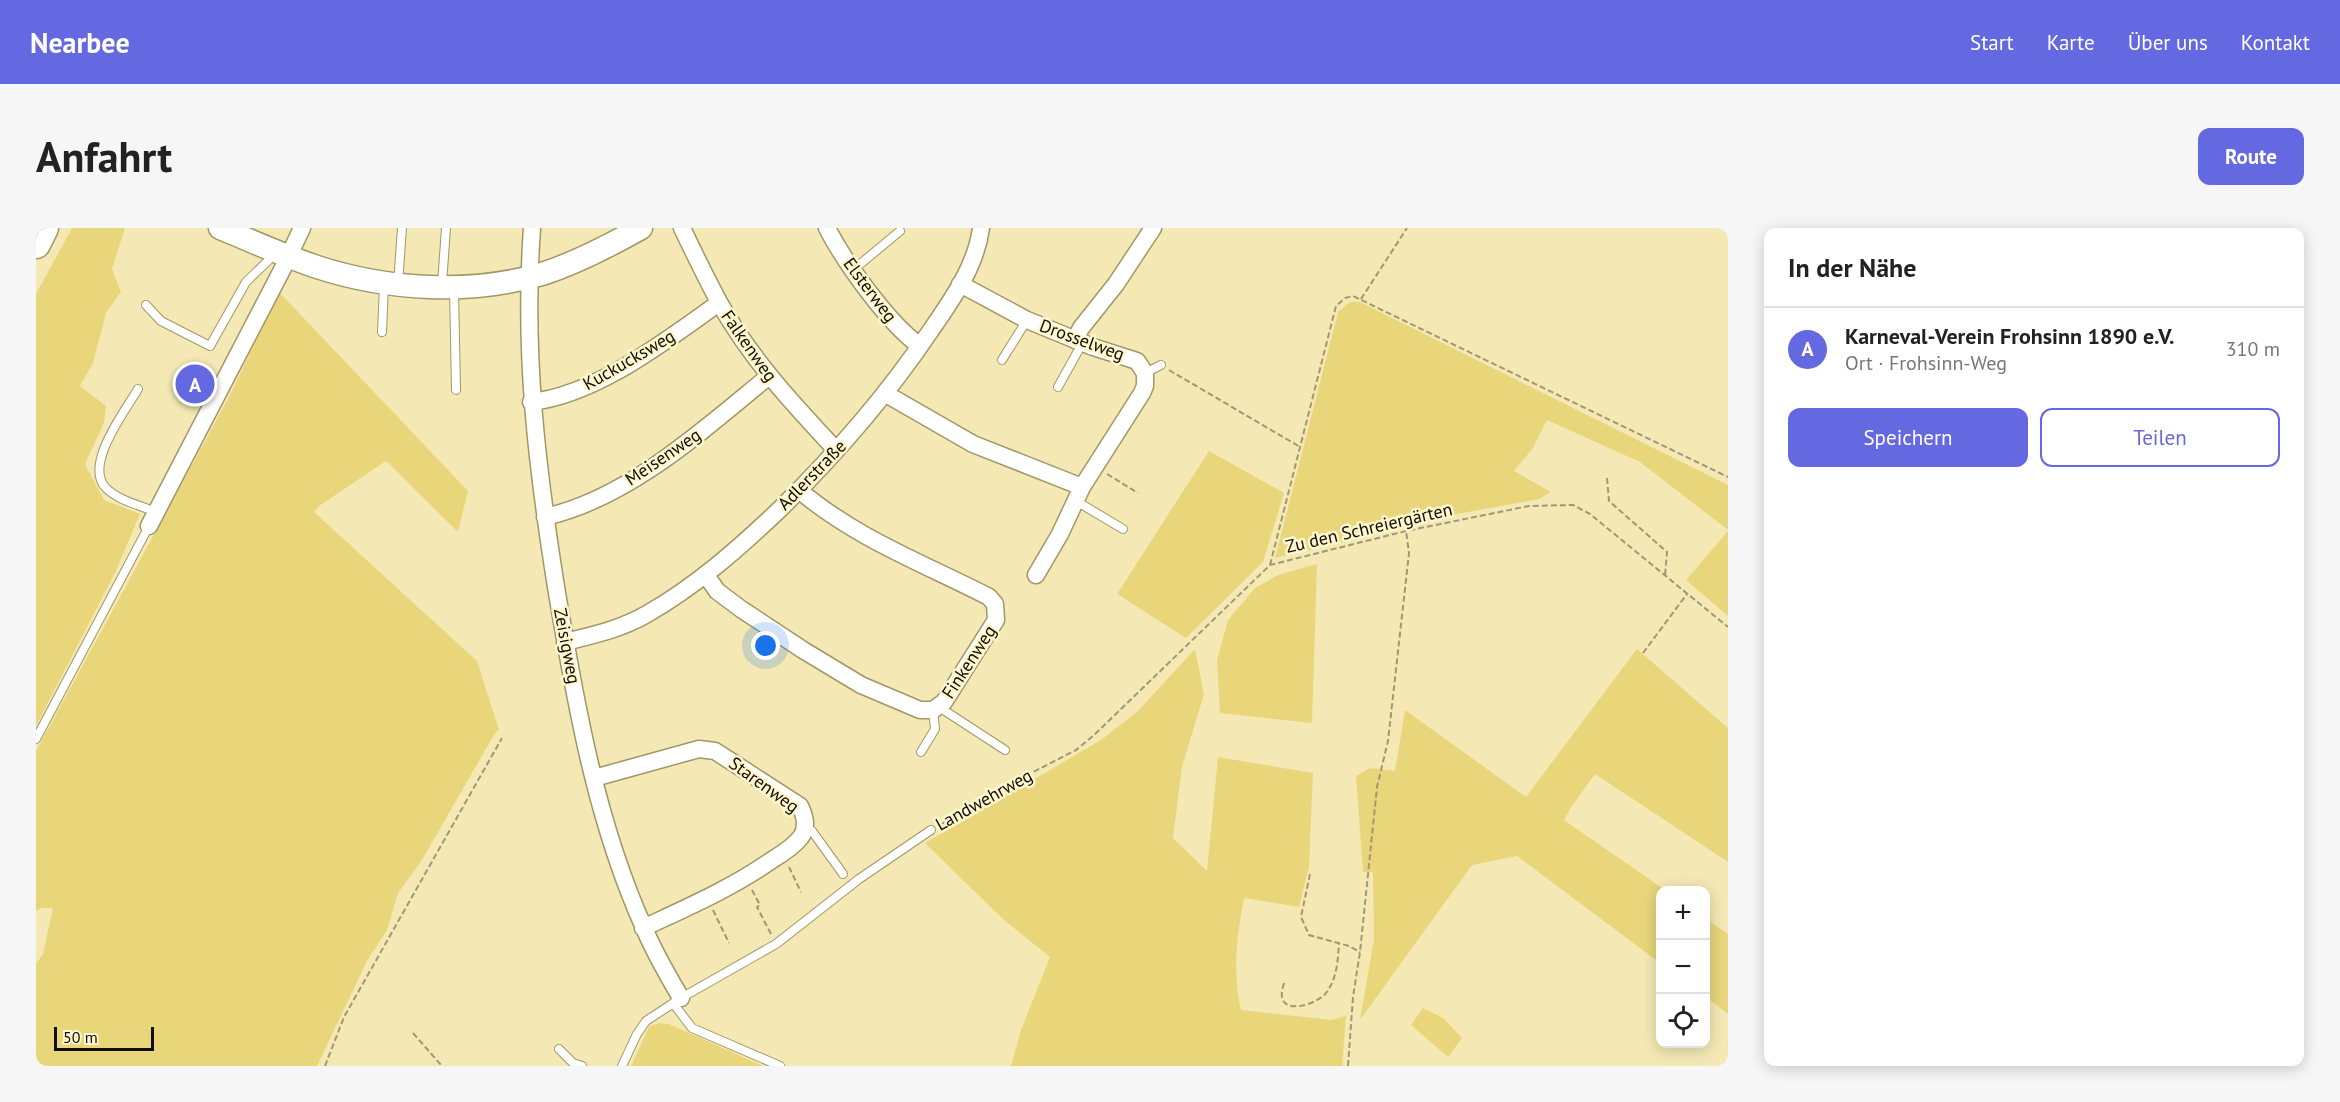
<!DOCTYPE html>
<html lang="de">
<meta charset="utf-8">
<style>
body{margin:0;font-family:"PT Sans",sans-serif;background:#f6f6f6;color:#222}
.controls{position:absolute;right:18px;bottom:18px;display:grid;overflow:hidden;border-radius:12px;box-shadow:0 3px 15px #0003}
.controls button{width:54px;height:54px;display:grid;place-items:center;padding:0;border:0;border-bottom:2px solid #e0e0e0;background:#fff;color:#222;font:30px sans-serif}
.scale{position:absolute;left:18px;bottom:15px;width:100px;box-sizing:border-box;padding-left:6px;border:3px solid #110d00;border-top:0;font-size:16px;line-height:21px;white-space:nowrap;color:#110d00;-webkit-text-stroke:4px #fff6cd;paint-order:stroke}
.you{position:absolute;left:730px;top:418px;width:21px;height:21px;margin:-15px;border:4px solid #fff;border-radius:50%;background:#1a73e8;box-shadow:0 0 0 9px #1a73e833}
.badge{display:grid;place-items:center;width:39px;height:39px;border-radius:50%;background:#6468e1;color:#fff;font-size:20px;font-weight:700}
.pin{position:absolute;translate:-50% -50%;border:3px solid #fff;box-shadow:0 2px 6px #0006}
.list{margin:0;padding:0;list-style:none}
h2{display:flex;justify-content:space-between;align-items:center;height:78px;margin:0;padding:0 24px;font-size:26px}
h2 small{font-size:20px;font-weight:400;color:#767676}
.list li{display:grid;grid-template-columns:39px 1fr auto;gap:18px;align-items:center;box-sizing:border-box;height:84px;padding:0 24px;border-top:2px solid #e0e0e0}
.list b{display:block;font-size:22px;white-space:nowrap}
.list p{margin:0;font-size:20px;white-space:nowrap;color:#767676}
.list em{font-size:20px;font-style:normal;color:#767676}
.actions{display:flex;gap:12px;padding:18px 24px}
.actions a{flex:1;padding:14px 0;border:2px solid #6468e1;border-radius:12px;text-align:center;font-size:21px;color:#6468e1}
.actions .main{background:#6468e1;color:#fff}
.icon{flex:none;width:33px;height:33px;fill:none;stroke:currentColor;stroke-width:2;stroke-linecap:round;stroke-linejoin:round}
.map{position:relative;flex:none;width:1692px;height:838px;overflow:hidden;border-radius:12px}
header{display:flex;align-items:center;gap:36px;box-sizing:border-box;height:84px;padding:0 30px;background:#6468e1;color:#fff}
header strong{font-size:28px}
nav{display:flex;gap:33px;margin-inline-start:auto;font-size:21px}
.intro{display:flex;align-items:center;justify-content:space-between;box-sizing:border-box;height:144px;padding:0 36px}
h1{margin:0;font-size:42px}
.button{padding:15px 27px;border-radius:12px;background:#6468e1;color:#fff;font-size:21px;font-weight:700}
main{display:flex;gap:36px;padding:0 36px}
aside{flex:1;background:#fff;border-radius:12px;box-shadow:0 3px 15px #0003}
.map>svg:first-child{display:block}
</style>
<header>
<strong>Nearbee</strong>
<nav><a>Start</a><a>Karte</a><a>Über uns</a><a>Kontakt</a></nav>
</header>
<div class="intro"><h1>Anfahrt</h1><a class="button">Route</a></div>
<main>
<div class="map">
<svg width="1692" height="838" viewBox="0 0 1692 838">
<rect width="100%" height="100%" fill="#f4e9b5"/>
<path fill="#e9d67b" d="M36,0H89L76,41L85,64L70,85L57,135L44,158L70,178L68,195L49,236L68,272L104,286L80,343L0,498V66Z
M243,64L432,263L422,304L350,233L283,278L278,284L441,433L463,502L459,505L386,632L362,665L351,702L331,733L281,838H0V736L7,726L17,680H6L0,683V523L194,167Z
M1314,74H1324L1692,257V302L1604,234L1511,192L1497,220L1478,243L1515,264L1503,271L1372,295L1295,317L1239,330L1302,84Z
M1173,223L1248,265L1227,334L1150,410L1081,366Z
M1692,303V388L1650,352Z
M1281,336L1276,495L1184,485L1181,432L1192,392L1219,360L1242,347Z
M1159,421L1168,466L1146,539L1137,610L1171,643L1182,529L1277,545L1273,639L1263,679L1208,670C1201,708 1196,744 1205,782L1295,792L1310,788L1306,838H975L985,802L1014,729L968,692L889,615L1065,512L1102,483Z
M1601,421L1692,500V634L1559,546L1535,579L1528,592L1629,662H1624V735L1481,628L1436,637L1324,792L1338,711L1337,644H1327L1320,548L1334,540L1359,543L1369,482L1490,569Z
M1670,691L1692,706V786L1670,769Z
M1387,780L1407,790L1426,810L1412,829L1375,797Z
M623,795L633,796L727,838H595L613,799Z"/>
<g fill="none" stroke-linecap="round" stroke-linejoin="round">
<g stroke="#a19766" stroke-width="10">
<path id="lane" d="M817,42L864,3
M362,56L366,0
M406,56L410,0
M418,61L420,162
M110,77L125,93L174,118L210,54L239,26
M346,104L348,57
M966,132L991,92
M1109,145L1125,137
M1022,159L1047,114
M102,161C90,182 47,237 70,260C83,273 104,277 120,284
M1040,273L1087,301
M903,479L969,522
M0,511L113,298
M885,524L899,501L897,482
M769,599L776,603L807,646
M637,775L656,800L744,838
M523,821L537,835L546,838
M586,838L601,806L610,793L645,770L740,716L823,651L895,602"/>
</g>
<g stroke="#a19766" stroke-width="19">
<path id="street" d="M496,0C487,126 501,241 521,365C540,478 561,597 609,702C619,726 632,748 645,770
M646,0C658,25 670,50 683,74C714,130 757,176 800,222
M791,0C809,35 853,96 884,118
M1039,112L1045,100L1080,56L1117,0
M850,166L937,216L1046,259L1106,165L1109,158V145L1101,133L1057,119L991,92L924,56
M495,174C561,167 630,112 683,75
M509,289C593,270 667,202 733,148
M113,298L248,38L266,0
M670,347L681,363L705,381L767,422L825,457L884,482H897L908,474L960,392L959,376L953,369C889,336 819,310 763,262
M1000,347L1024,306L1046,259
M529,414C558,407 585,401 611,386C660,358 702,321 743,282C799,227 849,170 893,105C915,73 940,39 945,0
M558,550L663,521L679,523L764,578C769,588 772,599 765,609C758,618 746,626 736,632C696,660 652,679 607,700"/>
</g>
<g stroke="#a19766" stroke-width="25">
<path id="secondary" d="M184,0C216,13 248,28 281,39C352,62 434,67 506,46C540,35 573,18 605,0"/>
</g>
<g stroke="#a19766" stroke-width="31">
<path id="highway" d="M0,16L8,0"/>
</g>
<path stroke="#a19872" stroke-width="2" stroke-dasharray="6 3" stroke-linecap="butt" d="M1325,71L1371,0
M1133,142L1264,219
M1071,246L1102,265
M1571,250L1573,273L1631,324L1629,348
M1234,337L1300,78L1309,70L1317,68L1692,249
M1607,425L1651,366
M904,597L970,558L1040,522L1057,508L1234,337L1370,303L1493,278L1537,277L1554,286L1692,399
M753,639L765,664
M1274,646L1265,689L1273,707L1313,718L1324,724
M716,662L724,677L721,679L735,706
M677,682L693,715
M1248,755C1247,759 1245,765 1246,769C1249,787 1283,775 1290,765C1301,751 1302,732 1303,715
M377,805L406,838
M289,838L308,789L466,510
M1312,838L1317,769L1324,724L1341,559L1352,513L1373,325L1370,303"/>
<use href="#lane" stroke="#fff" stroke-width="8"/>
<use href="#street" stroke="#fff" stroke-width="16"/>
<use href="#secondary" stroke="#fff" stroke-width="22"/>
<use href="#highway" stroke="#fff" stroke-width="28"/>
</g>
<g text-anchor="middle" stroke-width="5" stroke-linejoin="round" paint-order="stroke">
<g font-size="18" fill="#110d00" stroke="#fff6cd">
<text transform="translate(834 62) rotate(53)" y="6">Elsterweg</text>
<text transform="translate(1046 112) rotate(20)" y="6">Drosselweg</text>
<text transform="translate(713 118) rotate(55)" y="6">Falkenweg</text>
<text transform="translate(593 132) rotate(-30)" y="6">Kuckucksweg</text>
<text transform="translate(627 229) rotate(-34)" y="6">Meisenweg</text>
<text transform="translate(776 247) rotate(-46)" y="6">Adlerstraße</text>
<text transform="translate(1333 300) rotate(-13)" y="6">Zu den Schreiergärten</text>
<text transform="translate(531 418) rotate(79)" y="6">Zeisigweg</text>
<text transform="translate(933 434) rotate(-57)" y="6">Finkenweg</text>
<text transform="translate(728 557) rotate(36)" y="6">Starenweg</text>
<text transform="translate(948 572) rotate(-29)" y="6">Landwehrweg</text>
</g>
</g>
</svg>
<div class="controls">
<button>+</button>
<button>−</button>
<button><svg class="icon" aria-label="locate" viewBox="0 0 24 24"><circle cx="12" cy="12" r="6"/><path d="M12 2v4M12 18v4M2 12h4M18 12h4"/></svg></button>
</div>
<div class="scale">50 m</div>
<div class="you"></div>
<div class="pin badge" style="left:159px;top:156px">A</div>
</div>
<aside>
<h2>In der Nähe<small></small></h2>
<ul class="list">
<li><span class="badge">A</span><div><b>Karneval-Verein Frohsinn 1890 e.V.</b><p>Ort · Frohsinn-Weg</p></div><em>310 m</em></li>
</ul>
<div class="actions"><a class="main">Speichern</a><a>Teilen</a></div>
</aside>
</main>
